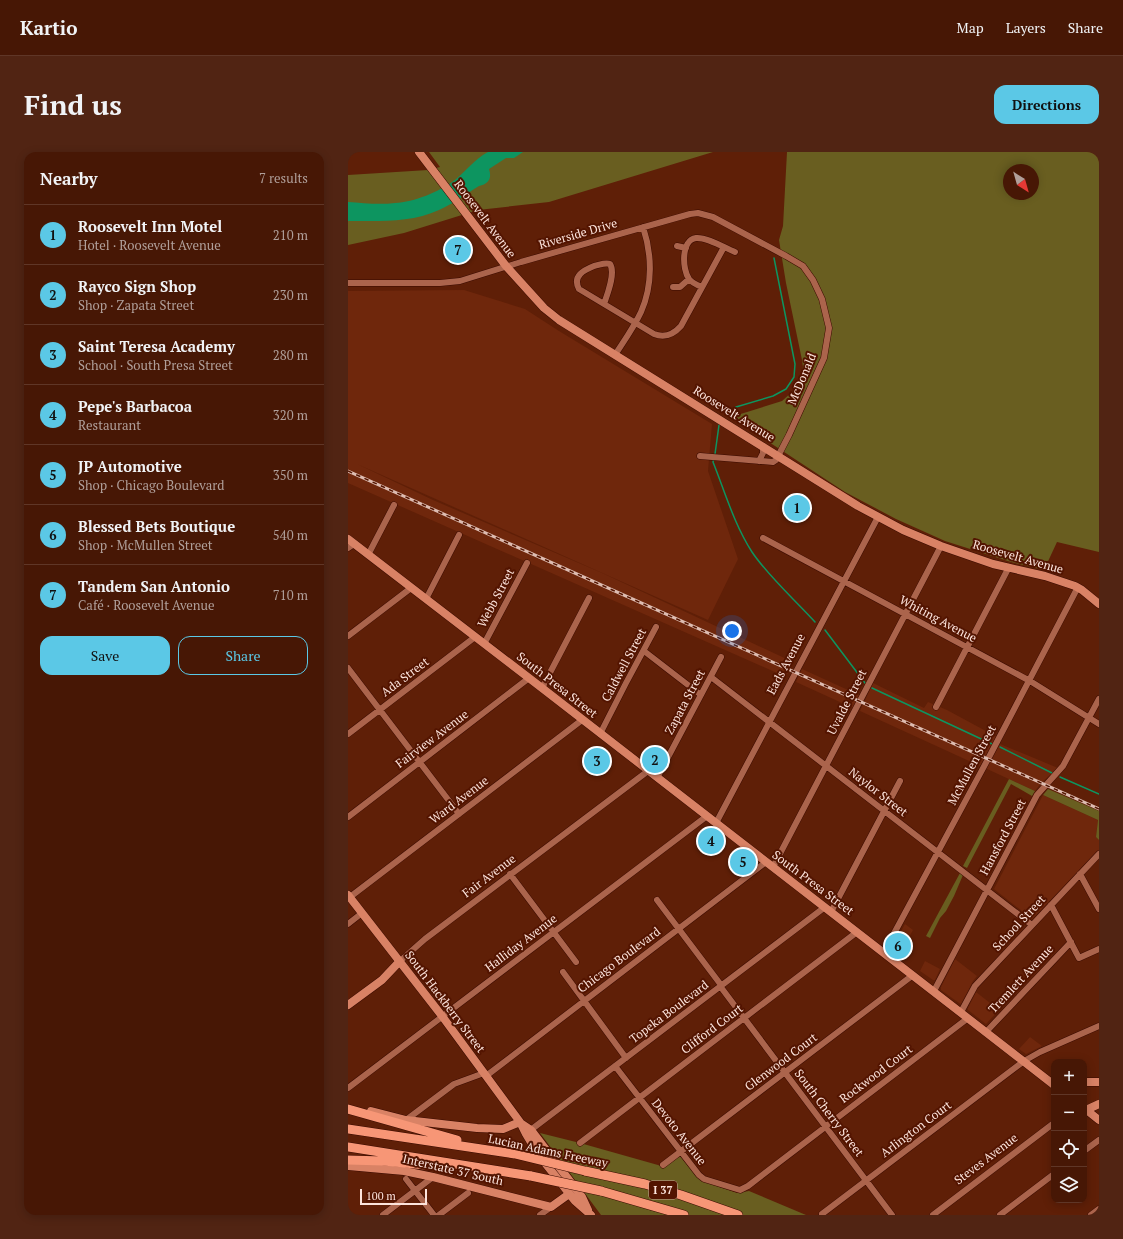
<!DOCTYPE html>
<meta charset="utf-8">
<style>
body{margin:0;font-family:"PT Serif",serif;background:#512413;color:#f1f3f6}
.controls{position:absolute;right:12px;bottom:12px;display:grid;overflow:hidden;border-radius:8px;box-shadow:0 2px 10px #0003}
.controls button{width:36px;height:36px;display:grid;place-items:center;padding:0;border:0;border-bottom:1px solid #5f3627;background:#471705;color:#f1f3f6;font:20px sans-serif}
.compass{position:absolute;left:655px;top:12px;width:36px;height:36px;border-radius:50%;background:#471705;box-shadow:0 2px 10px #0003;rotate:143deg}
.scale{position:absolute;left:12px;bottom:10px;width:67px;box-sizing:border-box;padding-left:4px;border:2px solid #fde4dc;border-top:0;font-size:11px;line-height:14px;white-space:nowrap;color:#fde4dc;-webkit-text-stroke:3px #531400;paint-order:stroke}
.you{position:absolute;left:384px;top:479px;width:14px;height:14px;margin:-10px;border:3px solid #fff;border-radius:50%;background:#1a73e8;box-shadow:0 0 0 6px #1a73e833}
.badge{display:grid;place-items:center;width:26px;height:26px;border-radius:50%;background:#5bc8e6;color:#111;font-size:13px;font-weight:700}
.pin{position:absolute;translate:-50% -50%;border:2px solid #fff;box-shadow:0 1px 4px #0006}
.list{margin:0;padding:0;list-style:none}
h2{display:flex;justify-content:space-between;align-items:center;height:52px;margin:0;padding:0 16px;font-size:17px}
h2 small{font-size:13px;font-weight:400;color:#b09f9a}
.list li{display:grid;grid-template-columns:26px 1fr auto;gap:12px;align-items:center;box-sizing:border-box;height:60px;padding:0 16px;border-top:1px solid #5f3627}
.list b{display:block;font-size:15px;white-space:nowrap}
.list p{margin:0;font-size:13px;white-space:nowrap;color:#b09f9a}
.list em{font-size:13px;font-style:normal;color:#b09f9a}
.actions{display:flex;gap:8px;padding:12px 16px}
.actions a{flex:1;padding:9px 0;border:1px solid #5bc8e6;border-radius:12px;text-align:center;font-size:14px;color:#5bc8e6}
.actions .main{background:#5bc8e6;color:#111}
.icon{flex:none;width:22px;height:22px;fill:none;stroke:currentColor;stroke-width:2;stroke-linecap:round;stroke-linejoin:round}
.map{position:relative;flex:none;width:751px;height:1063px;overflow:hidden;border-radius:12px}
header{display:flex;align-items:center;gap:24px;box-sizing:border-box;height:56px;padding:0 20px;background:#471705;border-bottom:1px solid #5f3627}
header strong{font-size:19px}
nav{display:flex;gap:22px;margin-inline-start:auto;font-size:14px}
.intro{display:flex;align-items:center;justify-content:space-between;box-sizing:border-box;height:96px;padding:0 24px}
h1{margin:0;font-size:28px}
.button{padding:10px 18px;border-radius:12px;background:#5bc8e6;color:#111;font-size:14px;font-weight:700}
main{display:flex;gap:24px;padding:0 24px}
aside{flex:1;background:#471705;border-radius:12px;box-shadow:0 2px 10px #0003}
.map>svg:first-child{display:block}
</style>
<header>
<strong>Kartio</strong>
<nav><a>Map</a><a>Layers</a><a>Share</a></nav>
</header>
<div class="intro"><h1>Find us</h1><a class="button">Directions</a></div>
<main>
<aside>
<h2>Nearby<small>7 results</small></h2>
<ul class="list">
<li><span class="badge">1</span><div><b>Roosevelt Inn Motel</b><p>Hotel · Roosevelt Avenue</p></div><em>210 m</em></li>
<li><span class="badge">2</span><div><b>Rayco Sign Shop</b><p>Shop · Zapata Street</p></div><em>230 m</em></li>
<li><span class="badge">3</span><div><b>Saint Teresa Academy</b><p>School · South Presa Street</p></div><em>280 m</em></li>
<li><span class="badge">4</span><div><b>Pepe's Barbacoa</b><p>Restaurant</p></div><em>320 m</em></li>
<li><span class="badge">5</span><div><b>JP Automotive</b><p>Shop · Chicago Boulevard</p></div><em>350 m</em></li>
<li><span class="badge">6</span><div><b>Blessed Bets Boutique</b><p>Shop · McMullen Street</p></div><em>540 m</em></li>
<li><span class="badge">7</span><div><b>Tandem San Antonio</b><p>Café · Roosevelt Avenue</p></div><em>710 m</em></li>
</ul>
<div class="actions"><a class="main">Save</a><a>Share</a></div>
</aside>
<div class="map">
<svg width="751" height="1063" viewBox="0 0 751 1063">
<rect width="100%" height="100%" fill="#5f1f07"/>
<path fill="#6f270c" d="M116,138L177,157L211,179L364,272L360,319L390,407L360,468L9,312L85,348L254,421L445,510L438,525L0,331V139Z
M454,517L511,543L505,556L448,530Z
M525,531L576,556L580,550L599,558L649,585L632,614L512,559Z
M652,592L710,616L693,631L687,639L637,616L643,608Z
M695,643L750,668L748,685L751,688V698L684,767L646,737Z
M557,772L565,778L551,804L545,799L544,796Z
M607,807L629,824L625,829L613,852L611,851L593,838V835Z
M577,809L592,817L587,828H585L572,819Z
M628,840L651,858L638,872L620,858V856Z
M682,885L694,894L678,902L671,897Z"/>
<path fill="#695e20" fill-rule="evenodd" d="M81,0H365L201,50L130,58L56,81L0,93V23L80,18L92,15Z
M439,0H751V400L709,390L696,418L663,410L597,389L548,367L497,340L383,265L434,249L444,240L450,233L453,224L455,215L454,208L438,131L431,88L435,74ZM661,18H685V42H661Z
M661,627L687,639L684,644L663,632L619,716L615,714Z
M700,637L751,659V688L748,685L750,668L695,643Z
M612,721L615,723L606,744L598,759L592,766L582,786L578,784Z
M192,981L232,991L317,1015L332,1004L350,1026L360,1031L389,1041L401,1039L458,1063H253Z"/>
<path fill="#0d9560" d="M140,0H175L166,6H158L141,17C144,26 141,32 131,34C118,42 105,52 91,58C63,71 30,69 0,69V50C15,51 31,53 47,51C66,50 91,40 107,28C118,19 127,7 140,0Z"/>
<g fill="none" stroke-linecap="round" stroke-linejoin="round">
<path stroke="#0d9560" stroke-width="1.5" d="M378,262L388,255L425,244L438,237L446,225L447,212L426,106
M367,302L371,273
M366,306L365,310C377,340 386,372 404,400C420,424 447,448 467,470
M477,478L517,531
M524,536L644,592
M652,595L704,621
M712,625L751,642"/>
<g stroke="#3b0b00" stroke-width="7">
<path id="minor" d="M329,94L338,96
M0,131H92L112,129L173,110L342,62L350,61L365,65L438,104L455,114L465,128L474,147L481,176L476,206L441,283L428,308L425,310L352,304
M325,135H332L341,127
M354,135C349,133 344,131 341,127C334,117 333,88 348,86C359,85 377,96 387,100
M256,152C259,143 268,121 262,112C257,110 252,113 246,114C236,118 224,124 231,137L306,182C316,186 325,183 333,174L376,95
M267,203C276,189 286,175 293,160C305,133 304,102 295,75
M411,309L415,301V294
M415,386L682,529L751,572
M0,396L6,392
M20,403L46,353
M78,447L111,383
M0,484L63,436
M136,492L179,411
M296,499L353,543
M0,516L111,662
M363,525L684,773
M194,536L241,446
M588,555L661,415
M0,582L127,485
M252,582L278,531L308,475
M309,626L373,505
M0,665L181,526
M368,671L530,365
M425,715L593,394
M162,722L228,810
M732,722L751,757
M2,745L234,568
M309,748L373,833
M703,753L731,806L751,797
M483,760L552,629
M0,772L14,761
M536,800L640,607L730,435
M51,810L77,787L300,619
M215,820L278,906
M372,834L544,1063
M586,839L689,643L715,614L751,547
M613,860L627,834L751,702
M638,880L723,790
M267,914L351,1023L356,1027L392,1038L400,1034L620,866
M138,924L418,710
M0,936L359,664
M58,968L106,932L136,921
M180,980L477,755
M232,991L509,780
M736,999L751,988
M315,1013L565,823
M58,1027L86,1063
M474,1062L676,909L692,900L751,874
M35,1063L85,1025
M91,1063L120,1041
M192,1063L203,1055
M585,1063L706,971
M652,1063L706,1022
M743,1063L751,1057"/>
</g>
<g stroke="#3b0b00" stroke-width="9">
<path id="major" d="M71,0L158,114L196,156L211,168L510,354L555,378L593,394L645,412L697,424L727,434L734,438L751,452
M0,387L194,536L706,933
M0,743L94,864L172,970L178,982L190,1002L227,1049L243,1063
M0,853L34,828L51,810
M736,930H751
M736,956L751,968
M738,958L751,952
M23,959L58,968L129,976L155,977L172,970
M174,972L183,978L234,1045L240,1058
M0,1014L56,1019L85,1025L203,1055L221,1042"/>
</g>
<g stroke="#3b0b00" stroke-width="10">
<path id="highway" d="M0,957L109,988
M0,977L167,1002
M0,995L183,1024
M0,1008L36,1009L88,1014
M237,1019L297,1032L333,1043L390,1063
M253,1039L336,1063"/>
</g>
<use href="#minor" stroke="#ab644c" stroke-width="6"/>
<use href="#major" stroke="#d98265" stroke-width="8"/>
<use href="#highway" stroke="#f79676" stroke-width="9"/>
<g stroke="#ddbcb1" stroke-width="3">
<path id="rail" d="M0,319L751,657"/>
</g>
<use href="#rail" stroke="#531400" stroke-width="1.5" stroke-dasharray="4.5" stroke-linecap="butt"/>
<g stroke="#3b0b00" stroke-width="10" stroke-linecap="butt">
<path id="highway-bridge" d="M167,1002L237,1019
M183,1024L253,1039"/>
</g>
<use href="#highway-bridge" stroke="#f79676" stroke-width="9"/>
</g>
<g text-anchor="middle" stroke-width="4" stroke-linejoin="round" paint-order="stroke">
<rect fill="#531400" stroke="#caa69a" stroke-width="1" x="301" y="1029" width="28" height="18" rx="3"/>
<g font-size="11" font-weight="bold" fill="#fde4dc">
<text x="315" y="1042">I 37</text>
</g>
<g font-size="12" fill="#fde4dc" stroke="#531400">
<text transform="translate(137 67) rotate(53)" y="4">Roosevelt Avenue</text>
<text transform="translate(230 82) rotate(-16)" y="4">Riverside Drive</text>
<text transform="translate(454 227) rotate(-67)" y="4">McDonald</text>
<text transform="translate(386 262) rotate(32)" y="4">Roosevelt Avenue</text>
<text transform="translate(670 405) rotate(16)" y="4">Roosevelt Avenue</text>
<text transform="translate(148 446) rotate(-62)" y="4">Webb Street</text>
<text transform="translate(590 467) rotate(28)" y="4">Whiting Avenue</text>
<text transform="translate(438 512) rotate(-62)" y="4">Eads Avenue</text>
<text transform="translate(276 513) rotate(-62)" y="4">Caldwell Street</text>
<text transform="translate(57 525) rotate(-37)" y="4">Ada Street</text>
<text transform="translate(209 533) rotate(38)" y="4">South Presa Street</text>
<text transform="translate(337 550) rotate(-62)" y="4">Zapata Street</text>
<text transform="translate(499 550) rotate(-63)" y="4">Uvalde Street</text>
<text transform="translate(84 587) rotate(-37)" y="4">Fairview Avenue</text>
<text transform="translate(624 613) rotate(-62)" y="4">McMullen Street</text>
<text transform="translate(530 640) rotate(38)" y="4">Naylor Street</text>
<text transform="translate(111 648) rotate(-37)" y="4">Ward Avenue</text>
<text transform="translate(655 685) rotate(-62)" y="4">Hansford Street</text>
<text transform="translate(141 724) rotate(-37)" y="4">Fair Avenue</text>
<text transform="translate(465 731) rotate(37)" y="4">South Presa Street</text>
<text transform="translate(671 771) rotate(-47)" y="4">School Street</text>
<text transform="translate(173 791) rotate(-37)" y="4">Halliday Avenue</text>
<text transform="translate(271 808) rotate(-37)" y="4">Chicago Boulevard</text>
<text transform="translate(673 827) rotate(-47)" y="4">Tremlett Avenue</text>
<text transform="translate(97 850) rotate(53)" y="4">South Hackberry Street</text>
<text transform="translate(321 860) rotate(-37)" y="4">Topeka Boulevard</text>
<text transform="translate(364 877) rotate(-37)" y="4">Clifford Court</text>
<text transform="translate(433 910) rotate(-37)" y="4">Glenwood Court</text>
<text transform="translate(528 922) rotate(-37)" y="4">Rockwood Court</text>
<text transform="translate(481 961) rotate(53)" y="4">South Cherry Street</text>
<text transform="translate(568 977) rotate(-37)" y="4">Arlington Court</text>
<text transform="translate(331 980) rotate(52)" y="4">Devoto Avenue</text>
<text transform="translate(200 999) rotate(12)" y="4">Lucian Adams Freeway</text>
<text transform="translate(638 1007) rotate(-37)" y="4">Steves Avenue</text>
<text transform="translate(105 1018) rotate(13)" y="4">Interstate 37 South</text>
</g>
</g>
</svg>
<div class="controls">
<button>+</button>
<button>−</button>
<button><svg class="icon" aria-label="locate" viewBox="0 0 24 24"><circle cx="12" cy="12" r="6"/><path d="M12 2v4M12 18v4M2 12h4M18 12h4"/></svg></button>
<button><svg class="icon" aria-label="layers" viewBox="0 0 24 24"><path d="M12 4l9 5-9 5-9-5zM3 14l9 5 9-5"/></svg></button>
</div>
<svg class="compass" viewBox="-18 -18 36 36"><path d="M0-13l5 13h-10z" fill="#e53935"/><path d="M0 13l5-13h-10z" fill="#b09f9a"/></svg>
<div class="scale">100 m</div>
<div class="you"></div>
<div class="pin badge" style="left:449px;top:356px">1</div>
<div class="pin badge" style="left:307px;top:608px">2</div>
<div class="pin badge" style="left:249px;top:609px">3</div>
<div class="pin badge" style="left:363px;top:689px">4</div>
<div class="pin badge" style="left:395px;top:710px">5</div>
<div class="pin badge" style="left:550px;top:794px">6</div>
<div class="pin badge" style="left:110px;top:98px">7</div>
</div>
</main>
